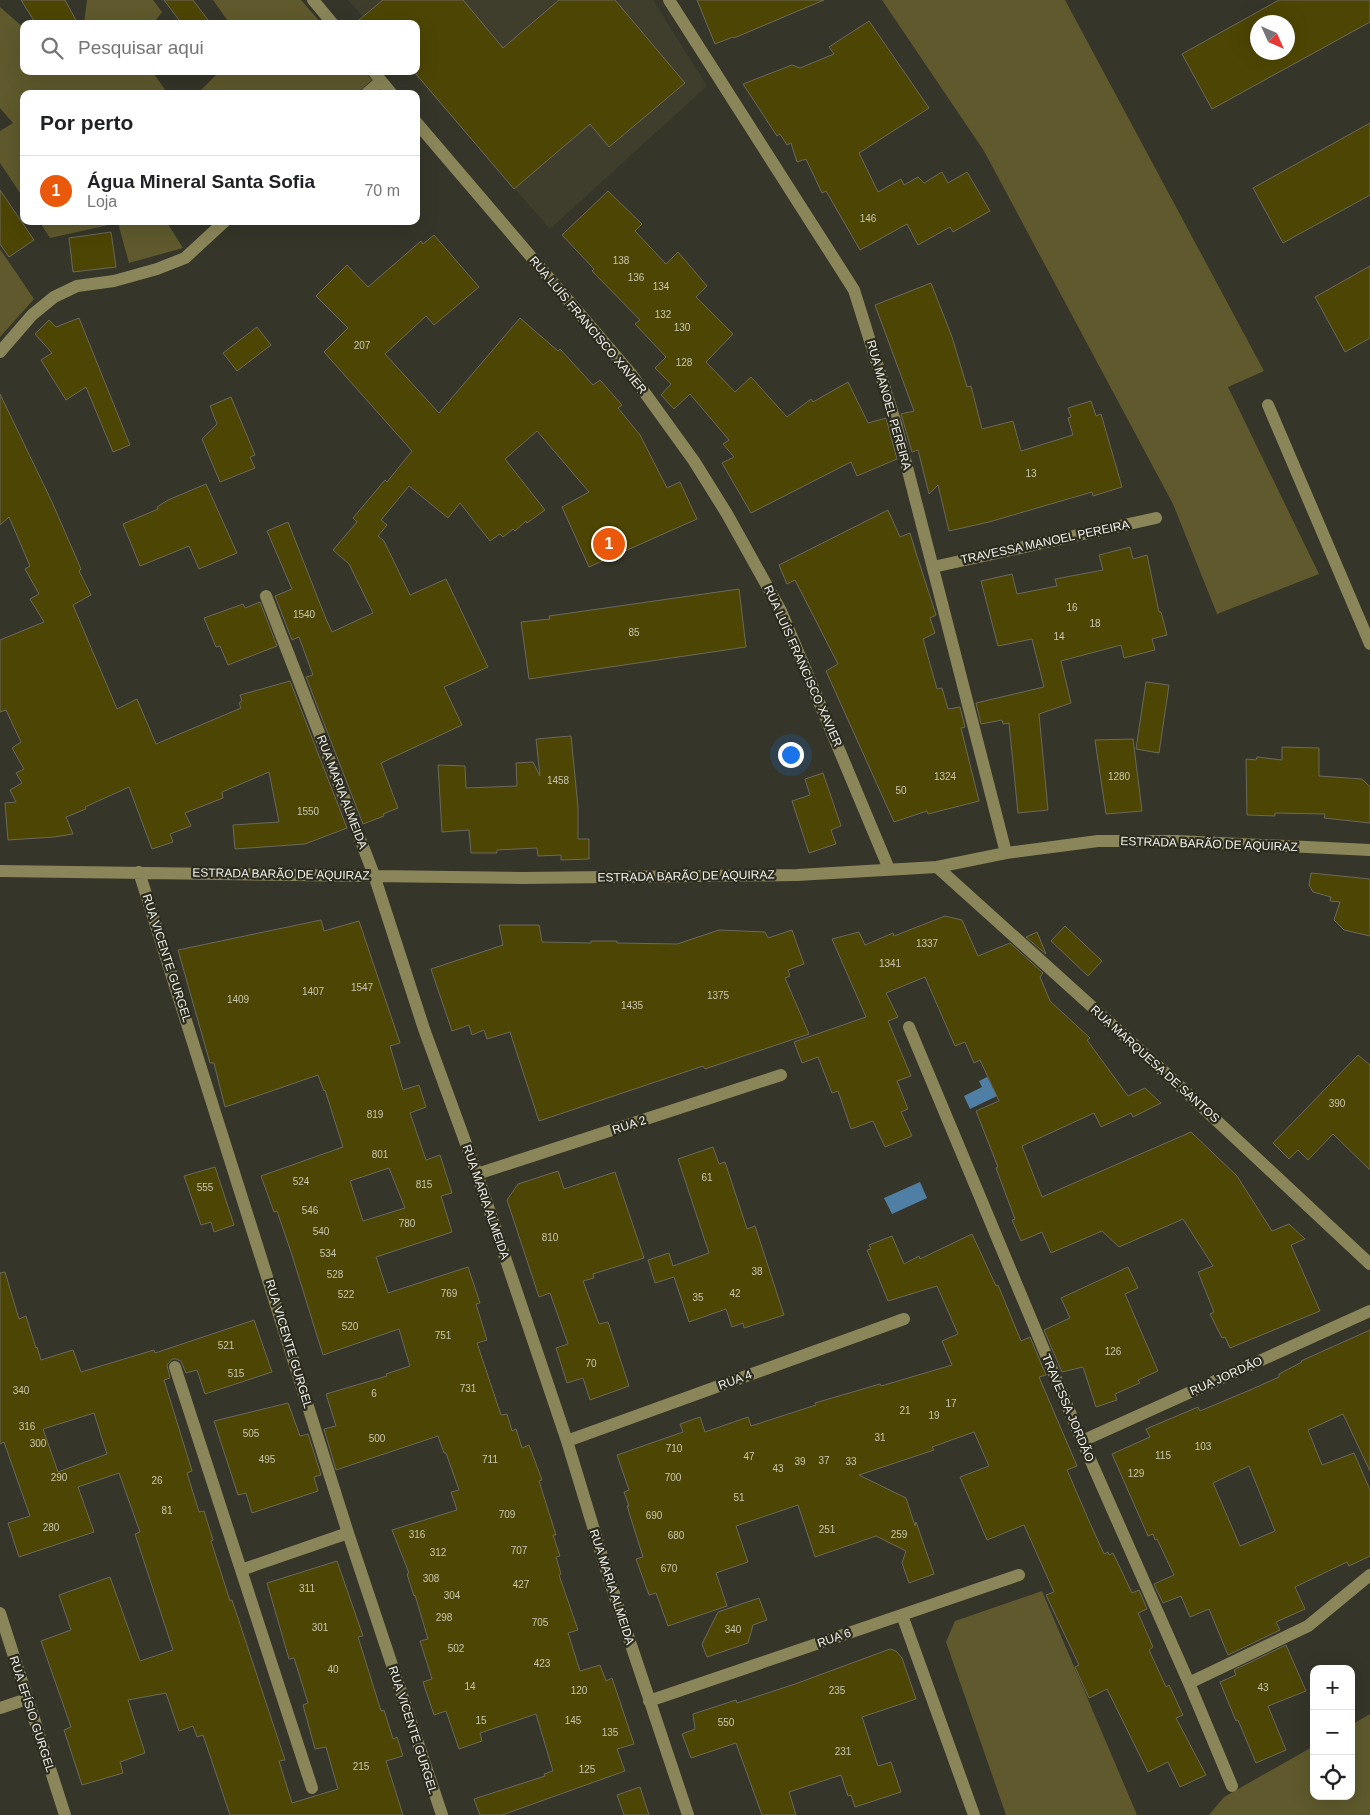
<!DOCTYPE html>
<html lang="pt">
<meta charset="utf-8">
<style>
body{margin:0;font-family:Arial,sans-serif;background:#f2f2f2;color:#202124}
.controls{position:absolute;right:15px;bottom:15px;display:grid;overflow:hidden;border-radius:10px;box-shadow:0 5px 20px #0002}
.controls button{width:45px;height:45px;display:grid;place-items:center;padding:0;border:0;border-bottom:1px solid #e0e0e0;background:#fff;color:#202124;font:25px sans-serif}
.compass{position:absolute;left:1250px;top:15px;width:45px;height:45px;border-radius:50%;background:#fff;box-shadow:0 5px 20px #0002;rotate:135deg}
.you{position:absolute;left:790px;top:754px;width:18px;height:18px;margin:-12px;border:4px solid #fff;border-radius:50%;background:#1a73e8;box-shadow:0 0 0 8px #1a73e833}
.badge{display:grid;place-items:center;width:32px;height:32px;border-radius:50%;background:#ea580c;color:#fff;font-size:16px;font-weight:700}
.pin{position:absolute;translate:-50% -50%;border:2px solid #fff;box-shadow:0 1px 5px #0006}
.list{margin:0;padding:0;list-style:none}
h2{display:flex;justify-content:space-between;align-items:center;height:65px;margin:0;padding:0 20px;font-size:21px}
h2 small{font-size:16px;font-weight:400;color:#757577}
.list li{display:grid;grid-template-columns:32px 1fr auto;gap:15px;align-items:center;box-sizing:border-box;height:70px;padding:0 20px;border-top:1px solid #e0e0e0}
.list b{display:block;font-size:19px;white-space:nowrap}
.list p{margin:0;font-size:16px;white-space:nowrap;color:#757577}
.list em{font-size:16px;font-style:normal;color:#757577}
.icon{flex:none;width:28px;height:28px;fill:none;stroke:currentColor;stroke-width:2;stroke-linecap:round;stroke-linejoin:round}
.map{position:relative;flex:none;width:1370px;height:1815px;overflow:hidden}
.search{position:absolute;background:#fff;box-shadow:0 5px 20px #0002;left:20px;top:20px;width:400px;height:55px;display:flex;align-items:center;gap:12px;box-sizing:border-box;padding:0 18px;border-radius:10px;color:#757577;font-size:19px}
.panel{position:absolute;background:#fff;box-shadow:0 5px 20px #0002;left:20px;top:90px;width:400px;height:135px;border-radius:10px}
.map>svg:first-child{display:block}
</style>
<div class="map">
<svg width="1370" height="1815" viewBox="0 0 1370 1815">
<rect width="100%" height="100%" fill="#363529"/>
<path fill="#3f3d2b" d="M348,0H653L707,86L550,229L411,71H416V24H369Z"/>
<path fill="#5f592d" d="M87,0H153L162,12L153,24H84Z
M213,0H301L322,24H230Z
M882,0H1065L1264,371L1228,387L1319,574L1217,614L1173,504L984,151Z
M0,7L24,28V71H152L168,94H24V199L0,163V131L13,123L0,108Z
M220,71H364L372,80L356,94H197Z
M39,221H166L183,248L129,263L118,223L50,238Z
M0,249L34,299L0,337Z
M1042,1591L1137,1815H1006L946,1642L955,1621Z
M1370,1714V1815H1209L1224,1797L1314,1746V1796H1351V1725Z"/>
<path fill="#507fa6" d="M987,1077L997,1096L970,1109L964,1096L982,1087L979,1081Z
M920,1182L927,1198L892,1214L884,1198Z"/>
<path fill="#4d4503" stroke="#6a695c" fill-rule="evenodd" d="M21,0H65L78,24H36Z
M164,0H193L211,24H182Z
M383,0H463L503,48L559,0H615L685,83L609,147L590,124L514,189L416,74V24H354Z
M697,0H824L734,38L733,37L715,44Z
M1279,0H1370V22L1212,109L1182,54ZM1258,22H1288V52H1258Z
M869,21L929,108L859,153L878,192L901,179L904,185L918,177L924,183L942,172L948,183L967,172L990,211L953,232L950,227L918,245L907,224L860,250L826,191L822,193L806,159L797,162L791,143L787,145L780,134L777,136L743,84L792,65L800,68L834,54L829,47Z
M1370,123V195L1283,243L1253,188Z
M0,190L34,240L9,257L0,244Z
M608,191L642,224L635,231L666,264L678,252L707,286L696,297L733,334L706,362L735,392L751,377L787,417L811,399L813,402L848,382L868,423L886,418L897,459L857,476L851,462L751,513L722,463L734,457L723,444L729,440L690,394L674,409L661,395L671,384L655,368L666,357L635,324L640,320L592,271L594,269L562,235Z
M111,232L116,267L73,272L69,238Z
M434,235L479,287L434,325L426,316L385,354L439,413L520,318L558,351L560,349L593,385L600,380L622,405L618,408L640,435L667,488L680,482L697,519L589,567L562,507L589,492L537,431L505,459L545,510L527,523L526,521L515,531L513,529L503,537L500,534L490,541L460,503L448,518L409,486L381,520L387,525L378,536L384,541L410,595L446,579L488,667L444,687L462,725L381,763L398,808L383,814L384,816L363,824L306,677L313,675L299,637L292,640L275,596L292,589L267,531L288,522L326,619L332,632L373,613L349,564L333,550L357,522L353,518L385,480L387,482L412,451L324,352L348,328L316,296L347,265L368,287L421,241L423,244Z
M1370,266V338L1345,352L1315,297Z
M931,283L952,337L967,387L971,386L982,429L1013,421L1021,451L1073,435L1068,418L1071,417L1068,408L1091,401L1096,416L1101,414L1122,487L1093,496L1092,492L989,522L949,531L938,485L929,494L918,450L912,452L901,414L914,411L875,305Z
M79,318L130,445L113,452L86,387L66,400L41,360L52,353L35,334L49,320L56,327Z
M257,327L271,345L237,371L223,353Z
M0,394L52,502L81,569L79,571L91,595L73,605L117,709L137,699L156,744L241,708L239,703L242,701L240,695L290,681L347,828L305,844L235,849L233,825L279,822L269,772L222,792L223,798L185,813L191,826L170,834L173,842L152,849L129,787L85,807L86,809L66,817L73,834L54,837L8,840L5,803L16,802L10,790L22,783L16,773L24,769L12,748L21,742L6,710L0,712V640L44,622L30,599L39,594L25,569L30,566L9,517L0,525Z
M231,397L255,455L250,457L255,468L220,482L202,439L217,424L210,406Z
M206,484L237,553L199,569L189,546L140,566L123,524L158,509L157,507L168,500Z
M888,510L900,537L910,533L916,553L936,615L930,618L935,633L923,639L937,689L942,688L948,709L960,707L965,727L961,728L979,801L928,814L927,811L894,822L826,671L838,664L795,580L787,584L779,565Z
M1130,547L1133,559L1147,555L1159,612H1161L1167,635L1152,639L1155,650L1124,658L1121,645L1061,661L1071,703L1039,714L1048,810L1018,813L1009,723L1003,724L1002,720L981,724L976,703L1044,687L1032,639L998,646L981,581L1012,574L1017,594L1057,586L1055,579L1103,570L1099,555Z
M739,589L746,647L529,679L521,622L550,619L549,616Z
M260,602L277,646L228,665L220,646L216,647L204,618L243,604L245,608Z
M1146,682L1169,685L1159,753L1136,749Z
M571,736L578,807V839H589V859L561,860V855L538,856L537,848L497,850V853H471L469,830L442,832L438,765L465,766L466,788L517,786L516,763L533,762L540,776L536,739Z
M1133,739L1142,811L1106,814L1095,740Z
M1282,747L1319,748V776L1362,779L1370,787V823L1324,818L1325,814L1275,813V816L1247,815L1246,759L1256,760L1257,757L1282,760Z
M823,773L841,826L831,830L836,844L809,853L792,801L810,795L805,779Z
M1311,873L1370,879V936L1344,930L1334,920L1340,902L1330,901L1331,897L1313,892L1309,885Z
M945,916L962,920L978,956L1010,943L1043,973L1040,977L1050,1001L1090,1038L1087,1040L1128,1096L1145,1088L1161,1103L1133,1117L1131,1113L1101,1127L1094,1113L1022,1146L1042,1197L1191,1132L1237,1176L1272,1231L1289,1224L1305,1239L1291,1245L1320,1311L1230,1348L1225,1337L1222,1338L1210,1314L1214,1312L1198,1272L1213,1266L1183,1219L1119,1247L1102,1231L1051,1253L1042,1232L1021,1241L1012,1220L1015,1219L996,1168L998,1167L976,1111L999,1101L980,1060L974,1063L965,1042L955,1046L925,977L886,993L898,1017L888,1021L911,1076L897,1081L908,1109L901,1112L912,1136L885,1147L873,1121L851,1129L838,1091L832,1093L818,1057L802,1063L794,1042L866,1017L832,939L859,932L865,945L893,933L894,936Z
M321,920L324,931L359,921L400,1043L390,1046L403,1090L419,1085L426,1107L410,1113L426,1160L440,1155L452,1193L441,1196L452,1232L376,1257L388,1293L468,1267L480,1303L476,1304L487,1340L477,1343L501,1415L507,1414L512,1431L516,1429L522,1448L529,1445L542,1480L539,1481L556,1535H553L560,1556L556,1557L561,1574L559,1575L578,1630L568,1633L580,1671L600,1665L606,1681L612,1678L634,1744L617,1749L625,1771L502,1815H480L474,1799L545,1776L544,1774L553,1771L536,1714L480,1733L482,1741L459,1749L446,1711L434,1715L423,1682L432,1679L420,1641L428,1639L415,1595L414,1596L407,1574L409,1573L392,1530L457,1510L451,1492L459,1490L446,1453H444L438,1436L336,1470L324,1429L336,1426L326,1394L387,1376L386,1374L410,1366L399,1329L323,1355L292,1255L277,1211L274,1212L261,1176L343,1147L325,1090L324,1091L318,1075L225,1107L214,1063H210L178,950ZM389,1168L405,1208L363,1221L350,1181Z
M499,925H539L542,942L591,943V941H617V943L677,944L719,930L765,932L768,938L792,930L804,964L788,970L790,976L785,978L809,1034L705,1069L703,1066L539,1121L510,1032L487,1039L484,1030L472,1035L469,1025L452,1031L431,969L503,945Z
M1065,926L1102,961L1088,976L1051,941Z
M1037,932L1046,954L1026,937Z
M1358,1055L1370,1065V1170L1333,1134L1308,1160L1298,1150L1289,1159L1273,1143Z
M713,1147L719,1164L725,1162L747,1229L755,1226L784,1315L744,1328L743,1323L732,1327L726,1309L689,1322L674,1277L655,1283L648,1260L669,1253L673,1266L709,1253L678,1159Z
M215,1167L234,1225L214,1232L211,1222L201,1225L184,1176Z
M558,1171L564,1189L615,1172L644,1258L593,1274L594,1278L583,1281L599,1324L608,1322L629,1386L590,1400L583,1378L567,1383L556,1348L568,1344L550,1293L539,1297L507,1200L518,1184Z
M972,1234L996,1286L998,1285L1021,1341L1030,1337L1046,1375L1039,1377L1077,1466L1067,1470L1089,1521L1104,1554L1108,1552L1109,1555L1113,1553L1132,1593L1139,1590L1147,1609L1138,1613L1153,1647L1149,1650L1166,1687L1169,1685L1183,1715L1176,1718L1206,1775L1180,1787L1168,1762L1148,1772L1107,1689L1089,1698L1075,1667L1079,1665L1046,1595L1054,1592L1024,1525L987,1540L960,1477L989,1466L974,1432L932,1447L934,1450L859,1475L906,1498L915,1526L916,1522L934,1574L909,1583L902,1563L906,1551L876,1536L815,1557L798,1505L736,1526L748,1562L716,1573L727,1606L668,1626L656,1593L649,1595L636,1559L643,1557L627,1506H629L624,1492L629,1490L617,1455L683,1432L680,1424L700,1417L705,1432L748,1417L751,1426L816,1405L815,1403L880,1384L881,1386L952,1365L942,1341L958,1334L937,1286L888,1301L867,1250L871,1249L869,1245L892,1236L904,1264L919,1256L920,1259Z
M1128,1267L1138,1288L1125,1294L1158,1371L1138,1380L1140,1383L1115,1394L1117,1400L1096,1407L1083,1367L1062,1372L1044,1330L1070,1318L1061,1298Z
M5,1272L19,1319L26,1316L36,1348L37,1347L41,1360L73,1350L81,1372L154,1350L155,1353L254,1320L272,1372L205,1394L197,1370L186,1373L181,1361L176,1359H172L167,1365L170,1378L164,1380L192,1471L187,1473L199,1512L204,1511L213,1540L211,1541L230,1601L232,1600L285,1760L279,1761L292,1803L338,1789L326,1747L315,1749L303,1705L308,1703L294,1658L289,1659L267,1583L337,1561L363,1636L358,1637L381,1711L384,1710L393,1739L397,1737L403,1756L386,1761L403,1815H230L203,1735L197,1737L193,1726L179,1731L166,1693L128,1700L145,1753L120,1762L123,1773L82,1785L64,1730L71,1727L41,1641L71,1630L59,1595L110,1577L140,1661L173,1650L135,1534L140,1532L119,1473L78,1487L94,1532L19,1557L8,1523L30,1516L4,1442L0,1444V1273ZM94,1413L107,1454L58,1472L43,1429Z
M1370,1330V1471L1343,1414L1308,1430L1322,1465L1354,1453L1370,1490V1556L1349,1566L1347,1562L1295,1587L1305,1609L1276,1622L1280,1630L1228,1655L1209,1609L1190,1617L1181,1596L1163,1603L1154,1584L1174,1575L1157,1539L1155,1540L1153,1534L1148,1536L1112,1454L1150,1437L1146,1429L1198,1407L1200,1411L1250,1390L1279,1377V1374L1302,1362L1301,1361ZM1249,1466L1275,1531L1240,1546L1213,1483Z
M288,1403L300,1436L308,1434L321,1475L314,1477L318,1491L252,1513L246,1493L238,1495L214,1421Z
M759,1598L767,1620L753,1625L748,1643L707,1657L702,1644L718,1612Z
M1286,1645L1306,1691L1268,1706L1286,1750L1256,1763L1238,1720L1236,1721L1220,1682L1236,1675L1234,1670Z
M890,1649L896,1651L902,1658L916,1699L862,1717L878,1766L891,1762L901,1792L855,1807L851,1795L848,1796L841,1775L789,1792L796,1815H762L736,1743L691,1758L682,1734L695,1729L693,1714L736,1700L737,1703L795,1684Z
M640,1787L649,1815H624L617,1795Z"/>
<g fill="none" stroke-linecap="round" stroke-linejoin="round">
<path stroke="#8b8659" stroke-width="12" d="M313,0L333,24
M669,0L854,290L896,424L1006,853
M373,71L392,94
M366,94L381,81
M416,122L632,375L694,461L727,514L781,611L889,869
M0,352L32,315L54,297L77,286L114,281L157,269L185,258L225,221
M1268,405L1370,644
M933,567L1156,518
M266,596L374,875L424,1029L477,1174L567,1441L608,1576L688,1815
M937,867L1170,1077L1370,1264
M0,871L522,878L797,875L937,867L1006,853L1098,841H1177L1370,850
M139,872L348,1533L442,1815
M909,1027L1082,1441L1189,1683L1232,1786
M477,1174L781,1075
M175,1367L312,1788
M567,1441L904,1319
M1082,1441L1370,1311
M241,1570L348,1533
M0,1613L65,1815
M902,1615L974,1815
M1189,1683L1308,1626L1370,1575
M649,1701L1019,1575
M0,1708L27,1699"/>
</g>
<g text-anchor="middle" stroke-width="4.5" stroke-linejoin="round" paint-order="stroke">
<g font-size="10" fill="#c9c6b0">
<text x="868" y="222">146</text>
<text x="621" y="264">138</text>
<text x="636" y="281">136</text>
<text x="661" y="290">134</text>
<text x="663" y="318">132</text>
<text x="682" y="331">130</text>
<text x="362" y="349">207</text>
<text x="684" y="366">128</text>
<text x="1031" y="477">13</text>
<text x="1072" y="611">16</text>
<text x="304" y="618">1540</text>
<text x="1095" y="627">18</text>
<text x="634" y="636">85</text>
<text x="1059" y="640">14</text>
<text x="945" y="780">1324</text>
<text x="1119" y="780">1280</text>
<text x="558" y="784">1458</text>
<text x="901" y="794">50</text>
<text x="308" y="815">1550</text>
<text x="927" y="947">1337</text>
<text x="890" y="967">1341</text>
<text x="362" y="991">1547</text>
<text x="313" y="995">1407</text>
<text x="718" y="999">1375</text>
<text x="238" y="1003">1409</text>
<text x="632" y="1009">1435</text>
<text x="1337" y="1107">390</text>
<text x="375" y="1118">819</text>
<text x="380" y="1158">801</text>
<text x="707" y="1181">61</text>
<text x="301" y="1185">524</text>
<text x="424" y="1188">815</text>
<text x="205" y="1191">555</text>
<text x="310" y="1214">546</text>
<text x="407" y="1227">780</text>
<text x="321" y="1235">540</text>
<text x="550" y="1241">810</text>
<text x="328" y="1257">534</text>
<text x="757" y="1275">38</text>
<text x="335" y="1278">528</text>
<text x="449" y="1297">769</text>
<text x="735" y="1297">42</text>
<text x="346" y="1298">522</text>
<text x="698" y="1301">35</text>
<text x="350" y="1330">520</text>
<text x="443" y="1339">751</text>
<text x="226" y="1349">521</text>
<text x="1113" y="1355">126</text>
<text x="591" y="1367">70</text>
<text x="236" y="1377">515</text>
<text x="468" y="1392">731</text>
<text x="21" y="1394">340</text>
<text x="374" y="1397">6</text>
<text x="951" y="1407">17</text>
<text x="905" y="1414">21</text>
<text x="934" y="1419">19</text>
<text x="27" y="1430">316</text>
<text x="251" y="1437">505</text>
<text x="880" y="1441">31</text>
<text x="377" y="1442">500</text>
<text x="38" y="1447">300</text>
<text x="1203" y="1450">103</text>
<text x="674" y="1452">710</text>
<text x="1163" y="1459">115</text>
<text x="749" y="1460">47</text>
<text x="267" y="1463">495</text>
<text x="490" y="1463">711</text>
<text x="824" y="1464">37</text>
<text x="800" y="1465">39</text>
<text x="851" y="1465">33</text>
<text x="778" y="1472">43</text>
<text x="1136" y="1477">129</text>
<text x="59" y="1481">290</text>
<text x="673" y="1481">700</text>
<text x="157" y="1484">26</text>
<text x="739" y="1501">51</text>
<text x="167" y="1514">81</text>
<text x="507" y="1518">709</text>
<text x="654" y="1519">690</text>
<text x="51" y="1531">280</text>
<text x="827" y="1533">251</text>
<text x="417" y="1538">316</text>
<text x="899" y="1538">259</text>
<text x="676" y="1539">680</text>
<text x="519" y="1554">707</text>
<text x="438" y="1556">312</text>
<text x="669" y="1572">670</text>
<text x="431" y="1582">308</text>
<text x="521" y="1588">427</text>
<text x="307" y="1592">311</text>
<text x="452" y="1599">304</text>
<text x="444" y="1621">298</text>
<text x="540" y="1626">705</text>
<text x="320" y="1631">301</text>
<text x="733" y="1633">340</text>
<text x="456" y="1652">502</text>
<text x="542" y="1667">423</text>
<text x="333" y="1673">40</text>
<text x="470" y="1690">14</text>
<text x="1263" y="1691">43</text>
<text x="579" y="1694">120</text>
<text x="837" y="1694">235</text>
<text x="481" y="1724">15</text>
<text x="573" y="1724">145</text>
<text x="726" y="1726">550</text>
<text x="610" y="1736">135</text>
<text x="843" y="1755">231</text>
<text x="361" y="1770">215</text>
<text x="587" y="1773">125</text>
</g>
<g font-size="12" fill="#f2f1ea" stroke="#2c2b1f">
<text transform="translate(588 325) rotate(50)" y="4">RUA LUÍS FRANCISCO XAVIER</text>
<text transform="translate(889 405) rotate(74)" y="4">RUA MANOEL PEREIRA</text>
<text transform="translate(1045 542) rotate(-12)" y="4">TRAVESSA MANOEL PEREIRA</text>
<text transform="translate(803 666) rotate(66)" y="4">RUA LUÍS FRANCISCO XAVIER</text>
<text transform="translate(342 792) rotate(69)" y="4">RUA MARIA ALMEIDA</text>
<text transform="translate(1209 844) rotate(2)" y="4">ESTRADA BARÃO DE AQUIRAZ</text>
<text transform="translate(281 874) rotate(1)" y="4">ESTRADA BARÃO DE AQUIRAZ</text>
<text transform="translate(686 876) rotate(-1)" y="4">ESTRADA BARÃO DE AQUIRAZ</text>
<text transform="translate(167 958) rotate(72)" y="4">RUA VICENTE GURGEL</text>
<text transform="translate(1155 1064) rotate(42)" y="4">RUA MARQUESA DE SANTOS</text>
<text transform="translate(629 1125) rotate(-18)" y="4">RUA 2</text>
<text transform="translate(486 1202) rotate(71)" y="4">RUA MARIA ALMEIDA</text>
<text transform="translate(289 1344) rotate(73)" y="4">RUA VICENTE GURGEL</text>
<text transform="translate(1226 1376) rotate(-24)" y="4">RUA JORDÃO</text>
<text transform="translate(735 1380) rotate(-20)" y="4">RUA 4</text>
<text transform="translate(1068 1408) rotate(67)" y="4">TRAVESSA JORDÃO</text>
<text transform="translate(612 1587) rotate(72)" y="4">RUA MARIA ALMEIDA</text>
<text transform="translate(834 1638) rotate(-19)" y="4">RUA 6</text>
<text transform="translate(32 1714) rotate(72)" y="4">RUA EFÍSIO GURGEL</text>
<text transform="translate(413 1730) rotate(72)" y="4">RUA VICENTE GURGEL</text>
</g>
</g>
</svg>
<div class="controls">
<button>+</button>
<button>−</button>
<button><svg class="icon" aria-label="locate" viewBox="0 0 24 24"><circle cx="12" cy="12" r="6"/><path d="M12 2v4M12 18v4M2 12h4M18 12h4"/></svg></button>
</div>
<svg class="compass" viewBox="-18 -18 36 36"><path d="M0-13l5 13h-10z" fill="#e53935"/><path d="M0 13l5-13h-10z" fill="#757577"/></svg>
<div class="you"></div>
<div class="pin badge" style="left:609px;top:544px">1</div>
<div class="search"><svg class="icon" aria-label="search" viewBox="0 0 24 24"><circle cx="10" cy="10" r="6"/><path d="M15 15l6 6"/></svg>Pesquisar aqui</div>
<section class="panel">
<h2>Por perto<small></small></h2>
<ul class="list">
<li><span class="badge">1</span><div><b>Água Mineral Santa Sofia</b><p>Loja</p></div><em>70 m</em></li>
</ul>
</section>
</div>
